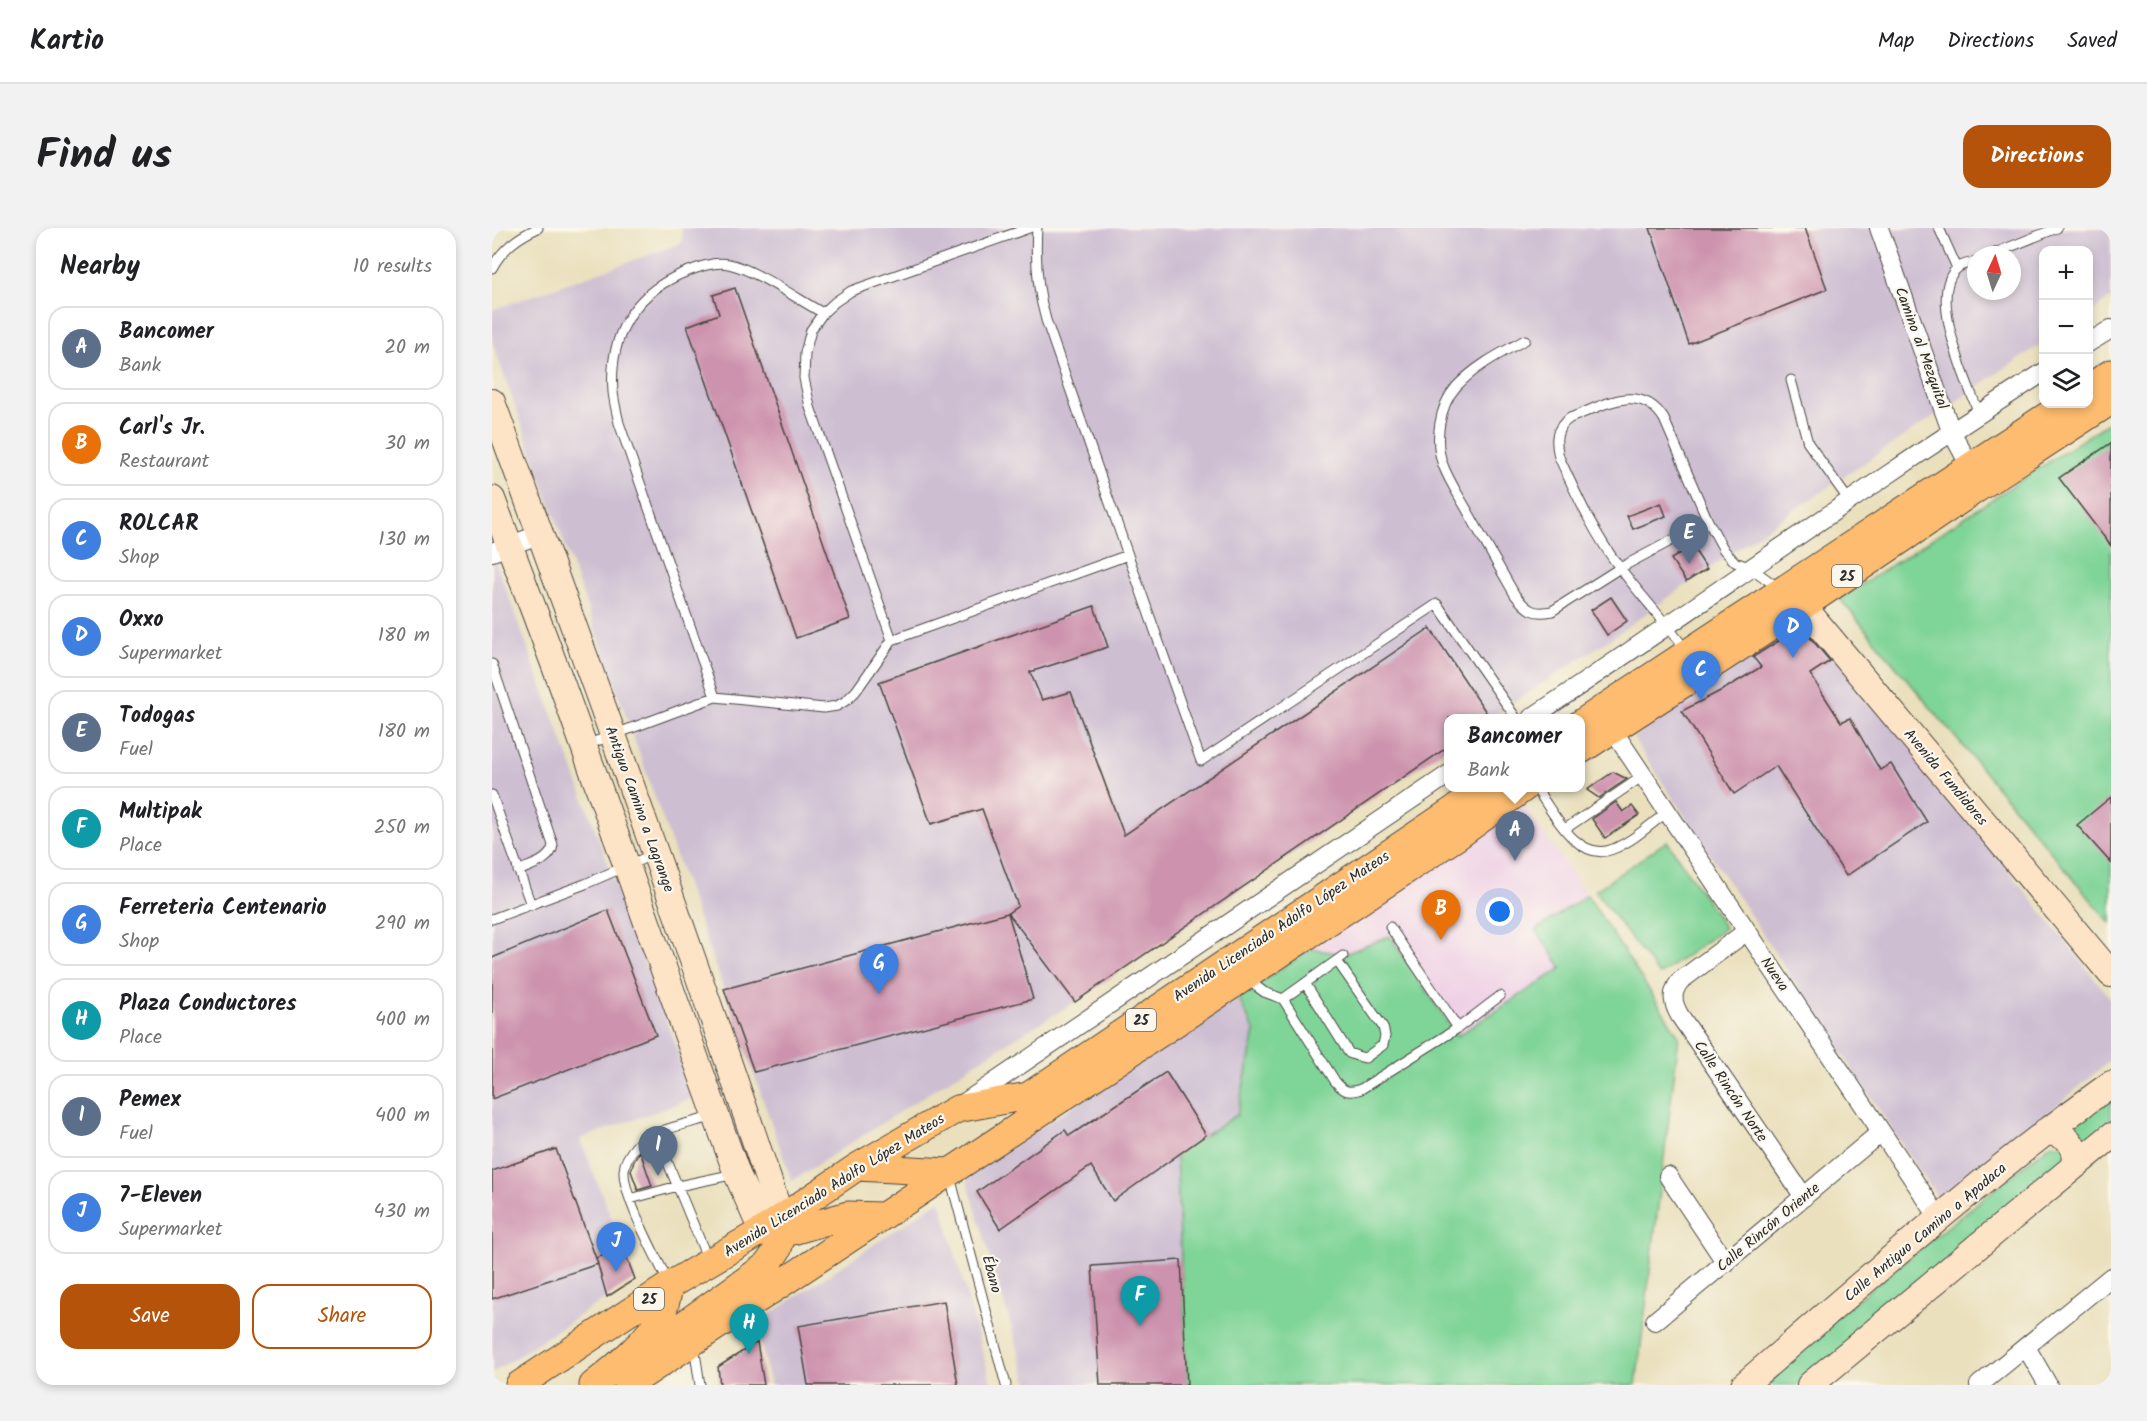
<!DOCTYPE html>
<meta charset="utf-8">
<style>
body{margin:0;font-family:Kalam,sans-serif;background:#f2f2f2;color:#202124}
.controls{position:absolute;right:18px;top:18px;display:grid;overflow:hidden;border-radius:12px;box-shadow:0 3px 9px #0003}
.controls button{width:54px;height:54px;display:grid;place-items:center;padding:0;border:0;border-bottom:2px solid #e0e0e0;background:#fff;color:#202124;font:30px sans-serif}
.compass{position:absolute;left:1475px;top:18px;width:54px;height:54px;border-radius:50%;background:#fff;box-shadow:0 3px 9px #0003;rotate:4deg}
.you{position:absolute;left:1008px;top:684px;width:21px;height:21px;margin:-15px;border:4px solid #fff;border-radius:50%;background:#1a73e8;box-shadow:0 0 0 9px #1a73e833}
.badge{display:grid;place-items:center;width:39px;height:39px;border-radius:50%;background:#b45309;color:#fff;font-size:20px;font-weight:700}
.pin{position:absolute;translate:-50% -50px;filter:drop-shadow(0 2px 3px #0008)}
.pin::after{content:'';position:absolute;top:32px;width:21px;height:18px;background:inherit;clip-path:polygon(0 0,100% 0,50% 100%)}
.popup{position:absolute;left:952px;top:486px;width:141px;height:78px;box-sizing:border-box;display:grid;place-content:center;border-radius:12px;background:#fff;filter:drop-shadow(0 2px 4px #0005);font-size:20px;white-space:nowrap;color:#757577}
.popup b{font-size:22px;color:#202124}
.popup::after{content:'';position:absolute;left:50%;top:100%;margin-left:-12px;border:12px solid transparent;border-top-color:#fff}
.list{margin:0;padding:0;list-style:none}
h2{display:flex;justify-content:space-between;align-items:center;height:78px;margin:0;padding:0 24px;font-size:26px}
h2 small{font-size:20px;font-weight:400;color:#757577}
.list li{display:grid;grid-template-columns:39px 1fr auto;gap:18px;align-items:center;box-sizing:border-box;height:84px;margin:0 12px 12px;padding:0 12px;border:2px solid #e0e0e0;border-radius:18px}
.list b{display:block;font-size:22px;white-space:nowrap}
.list p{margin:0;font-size:20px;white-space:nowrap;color:#757577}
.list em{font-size:20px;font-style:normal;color:#757577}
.actions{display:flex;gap:12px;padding:18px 24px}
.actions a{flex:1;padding:14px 0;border:2px solid #b45309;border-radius:18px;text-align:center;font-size:21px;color:#b45309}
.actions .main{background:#b45309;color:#fff}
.icon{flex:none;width:33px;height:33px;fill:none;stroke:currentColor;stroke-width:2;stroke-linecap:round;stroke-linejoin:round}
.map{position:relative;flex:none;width:1619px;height:1157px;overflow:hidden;border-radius:18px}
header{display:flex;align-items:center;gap:36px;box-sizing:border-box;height:84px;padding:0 30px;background:#fff;border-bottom:2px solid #e0e0e0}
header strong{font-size:28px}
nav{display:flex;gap:33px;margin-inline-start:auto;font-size:21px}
.intro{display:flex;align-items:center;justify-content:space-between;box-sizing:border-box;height:144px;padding:0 36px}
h1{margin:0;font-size:42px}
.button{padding:15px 27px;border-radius:18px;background:#b45309;color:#fff;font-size:21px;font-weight:700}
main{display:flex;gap:36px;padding:0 36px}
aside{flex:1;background:#fff;border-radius:18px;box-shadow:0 3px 9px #0003}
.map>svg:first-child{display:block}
</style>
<header>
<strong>Kartio</strong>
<nav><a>Map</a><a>Directions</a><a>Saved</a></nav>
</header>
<div class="intro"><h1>Find us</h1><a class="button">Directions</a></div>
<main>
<aside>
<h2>Nearby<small>10 results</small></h2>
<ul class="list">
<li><span class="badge" style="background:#5c6f8a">A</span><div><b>Bancomer</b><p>Bank</p></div><em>20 m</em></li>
<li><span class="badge" style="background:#e8710a">B</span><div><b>Carl's Jr.</b><p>Restaurant</p></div><em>30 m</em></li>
<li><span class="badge" style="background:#3f7fe0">C</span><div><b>ROLCAR</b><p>Shop</p></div><em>130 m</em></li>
<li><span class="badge" style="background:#3f7fe0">D</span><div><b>Oxxo</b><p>Supermarket</p></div><em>180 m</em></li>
<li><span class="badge" style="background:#5c6f8a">E</span><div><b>Todogas</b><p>Fuel</p></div><em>180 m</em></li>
<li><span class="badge" style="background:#0f9aa8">F</span><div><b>Multipak</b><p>Place</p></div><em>250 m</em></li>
<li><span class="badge" style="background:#3f7fe0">G</span><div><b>Ferreteria Centenario</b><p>Shop</p></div><em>290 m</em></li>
<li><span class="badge" style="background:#0f9aa8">H</span><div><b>Plaza Conductores</b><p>Place</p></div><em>400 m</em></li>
<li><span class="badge" style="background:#5c6f8a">I</span><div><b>Pemex</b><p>Fuel</p></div><em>400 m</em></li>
<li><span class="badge" style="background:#3f7fe0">J</span><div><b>7-Eleven</b><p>Supermarket</p></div><em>430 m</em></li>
</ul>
<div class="actions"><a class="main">Save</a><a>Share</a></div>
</aside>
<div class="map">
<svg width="1619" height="1157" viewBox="0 0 1619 1157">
<rect width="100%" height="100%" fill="#fbf7ec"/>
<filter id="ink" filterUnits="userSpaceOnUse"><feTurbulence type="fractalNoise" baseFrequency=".0167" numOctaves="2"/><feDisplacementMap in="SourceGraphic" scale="12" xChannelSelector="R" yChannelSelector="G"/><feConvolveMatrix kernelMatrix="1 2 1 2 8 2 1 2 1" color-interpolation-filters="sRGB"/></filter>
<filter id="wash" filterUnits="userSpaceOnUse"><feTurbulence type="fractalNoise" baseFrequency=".008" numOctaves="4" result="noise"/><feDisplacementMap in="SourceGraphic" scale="24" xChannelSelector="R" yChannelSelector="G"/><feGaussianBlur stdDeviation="1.35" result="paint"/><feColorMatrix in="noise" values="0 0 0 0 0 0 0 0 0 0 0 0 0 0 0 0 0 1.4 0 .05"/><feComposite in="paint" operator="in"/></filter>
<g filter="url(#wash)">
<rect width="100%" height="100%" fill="#eae0bd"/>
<path fill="#efd0e6" d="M1031,576L1095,667L1044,702L1070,740L965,808L898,708L853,726L819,721Z"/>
<path fill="#cdbed2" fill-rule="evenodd" d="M190,0H1619V70L1597,85L1596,22H1552L1551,115L1262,309L1115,413L997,490H957V518L583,774L510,818L300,953L0,113V82L190,15ZM1484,27H1520V63H1484Z
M0,324L203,869L88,911L131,1020L104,1030L115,1069L0,1145Z
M1315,389L1618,770L1619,832L1449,975L1141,510Z
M746,769L763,804L745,887L684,926L695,1157H537L474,949Z
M448,972L500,1157H278L265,1095Z"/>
<path fill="#7fd497" stroke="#558061" stroke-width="1.5" d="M1619,193V696L1348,371Z
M1175,613L1233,700L1167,747L1103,663Z
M1095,667L1187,808L1144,1157H695L684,926L745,887L763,804L746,769L819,721L853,726L898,708L965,808L1070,740L1044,702Z
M1619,867V901L1592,924L1575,903Z
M1560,915L1578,918V933L1306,1157H1259Z"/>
<g id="blocks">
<path fill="#cd93ae" d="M1158,0H1313L1335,61L1197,116Z
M243,60L358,391L304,410L195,98L227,86L221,67Z
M1619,215V318L1567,250Z
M1169,275L1174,288L1141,301L1135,288Z
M1200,318L1215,341L1194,354L1179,331Z
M1119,369L1135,393L1115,407L1099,382Z
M602,378L616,419L538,444L550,472L579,464L632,607L938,400L998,490H957V518L583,774L516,685L526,678L490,581L439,596L387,454Z
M1309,399L1338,433L1318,446L1349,494L1358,490L1388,542L1399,536L1435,594L1354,648L1284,538L1242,566L1190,483L1234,460L1269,439L1261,429Z
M1121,544L1135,551L1107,570L1095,562Z
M1619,569V635L1585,597Z
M1124,574L1131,584L1140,578L1147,587L1113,610L1100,591Z
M116,682L164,807L0,871V730Z
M516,685L541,771L262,844L232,761Z
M674,844L714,907L621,973L599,938L508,1001L485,964L573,902L577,908Z
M64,921L106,1036L0,1071V943Z
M148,923L160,958L146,962L139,943L142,933Z
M131,1020L143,1051L115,1069L104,1030Z
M689,1032L695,1157H608L600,1038Z
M452,1073L466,1157H316L306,1098Z
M265,1114L272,1157H228L226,1139Z"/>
</g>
</g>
<g filter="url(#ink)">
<use href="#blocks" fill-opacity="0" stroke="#484641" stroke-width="1.5"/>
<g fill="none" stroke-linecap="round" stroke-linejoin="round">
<g stroke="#484641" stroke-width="11">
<path id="lane" d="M545,0C543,32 545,61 554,92L636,327
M1447,0L1465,40
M1498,27L1565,0
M1484,33C1479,35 1471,36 1467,39C1433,62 1476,157 1487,185
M0,40C11,20 26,9 46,0
M1033,112C1009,125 983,138 964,159C947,178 942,213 951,237C957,253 967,268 975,282C991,311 1007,339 1023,367C1035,382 1041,387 1060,383L1128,340L1216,293
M1299,152L1316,215L1358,274
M400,412L318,179L312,150L313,125L319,102L331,85L343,74L359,63L537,0
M1195,424C1174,394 1149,368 1128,340C1102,306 1085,268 1067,229C1063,213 1063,200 1078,190C1111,178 1148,153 1172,191L1216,293L1232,322L1243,334L1259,340L1288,361
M0,436L61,617C59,633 39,637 26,643
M223,469L127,195C125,185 122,174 121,164C117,110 139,68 189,46C204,40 221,33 237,36C262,41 307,72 331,85
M94,517L223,469L332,480L345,478L355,472L364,463L400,412L636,327L709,533L945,376L1024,490
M1044,560C1060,583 1086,636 1121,621C1141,613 1158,597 1175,584
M0,567L39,677
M1073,601L1151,548
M0,691L93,656L162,626
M898,699L966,800L1008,768
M756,752L772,764L791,771L843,853C851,863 856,866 869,861L966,800
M813,755L857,825L865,828L873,830L891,817L893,808L891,799L845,733
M791,771L851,728
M164,906L216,1032
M458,949L514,1157
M138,971L186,958L243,946
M176,1054C164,1028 131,969 132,943C132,934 138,925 144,918C163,900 198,896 222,888
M202,1118L208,1157"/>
</g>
<g stroke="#484641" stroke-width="20">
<path id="street" d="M1387,0L1459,203L1478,238
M1596,115L1619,101
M0,324L49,306
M1039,490C1210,376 1378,255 1552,144
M1120,501L1447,990
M1255,703L1188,753C1178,766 1181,776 1188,788L1312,969
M472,875L957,546
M1176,948L1234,1035
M1163,1093L1389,904
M1534,1119L1556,1157
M1487,1157L1619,1049"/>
</g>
<g stroke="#484641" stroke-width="28">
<path id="secondary" d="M0,174C99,445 198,716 289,990
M0,271L70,457L245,946L270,1003
M1295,365L1311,378L1619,746
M1554,903C1576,908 1585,914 1582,938
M1252,1157C1372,1054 1490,948 1619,856
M1318,1157L1619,908"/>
</g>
<g stroke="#484641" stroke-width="29">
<path id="primary" d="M1596,160L1619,145
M1089,495L1573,176
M1089,522L1311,378L1489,258L1619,173
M365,939L457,944
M274,1003L290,1006L356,987L390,988
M162,1130L184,1102L275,1037L286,1021L290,1006L289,990
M27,1157L178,1057L270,1003L365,939L465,881L536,868L994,560
M101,1157C122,1141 160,1109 170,1085C174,1077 175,1066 178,1057
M136,1157L963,610L1032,560"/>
</g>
<use href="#lane" stroke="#fff" stroke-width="9"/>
<use href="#street" stroke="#fff" stroke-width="18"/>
<use href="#secondary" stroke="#fee4c6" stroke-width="26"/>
<use href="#primary" stroke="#fdbc70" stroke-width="27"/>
</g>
</g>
<g text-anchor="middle" stroke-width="4.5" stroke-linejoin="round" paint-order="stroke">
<g fill="#fbf7ec" stroke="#696865" stroke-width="1.5">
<rect x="1340" y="337" width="30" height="22" rx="4.5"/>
<rect x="634" y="781" width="30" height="22" rx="4.5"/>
<rect x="142" y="1060" width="30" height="22" rx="4.5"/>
</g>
<g font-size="14" font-weight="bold" fill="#2b2b2b">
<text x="1355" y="353">25</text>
<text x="649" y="797">25</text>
<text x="157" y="1076">25</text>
</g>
<g font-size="15" fill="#2b2b2b" stroke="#fbf7ec">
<text transform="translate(1430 120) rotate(70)" y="5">Camino al Mezquital</text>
<text transform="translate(1454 549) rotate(50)" y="5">Avenida Fundidores</text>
<text transform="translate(148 581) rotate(70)" y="5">Antiguo Camino a Lagrange</text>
<text transform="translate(789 698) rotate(-34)" y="5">Avenida Licenciado Adolfo López Mateos</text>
<text transform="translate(1283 746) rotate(56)" y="5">Nueva</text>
<text transform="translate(1239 863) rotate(56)" y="5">Calle Rincón Norte</text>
<text transform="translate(342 957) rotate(-32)" y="5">Avenida Licenciado Adolfo López Mateos</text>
<text transform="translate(1276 999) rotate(-40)" y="5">Calle Rincón Oriente</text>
<text transform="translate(1433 1004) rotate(-40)" y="5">Calle Antiguo Camino a Apodaca</text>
<text transform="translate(500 1046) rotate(75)" y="5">Ébano</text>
</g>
</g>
</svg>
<div class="controls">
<button>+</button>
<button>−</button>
<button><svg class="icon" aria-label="layers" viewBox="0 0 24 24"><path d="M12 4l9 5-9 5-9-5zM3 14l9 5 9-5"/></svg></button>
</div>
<svg class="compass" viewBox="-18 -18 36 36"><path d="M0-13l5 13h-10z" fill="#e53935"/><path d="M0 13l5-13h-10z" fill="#757577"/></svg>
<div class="you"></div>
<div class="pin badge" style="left:1023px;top:633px;background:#5c6f8a">A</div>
<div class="popup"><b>Bancomer</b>Bank</div>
<div class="pin badge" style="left:949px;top:712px;background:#e8710a">B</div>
<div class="pin badge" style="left:1209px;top:473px;background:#3f7fe0">C</div>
<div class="pin badge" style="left:1301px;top:430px;background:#3f7fe0">D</div>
<div class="pin badge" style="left:1197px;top:336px;background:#5c6f8a">E</div>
<div class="pin badge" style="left:648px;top:1098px;background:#0f9aa8">F</div>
<div class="pin badge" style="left:387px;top:766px;background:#3f7fe0">G</div>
<div class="pin badge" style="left:257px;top:1126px;background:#0f9aa8">H</div>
<div class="pin badge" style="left:166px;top:948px;background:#5c6f8a">I</div>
<div class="pin badge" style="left:124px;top:1044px;background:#3f7fe0">J</div>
</div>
</main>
